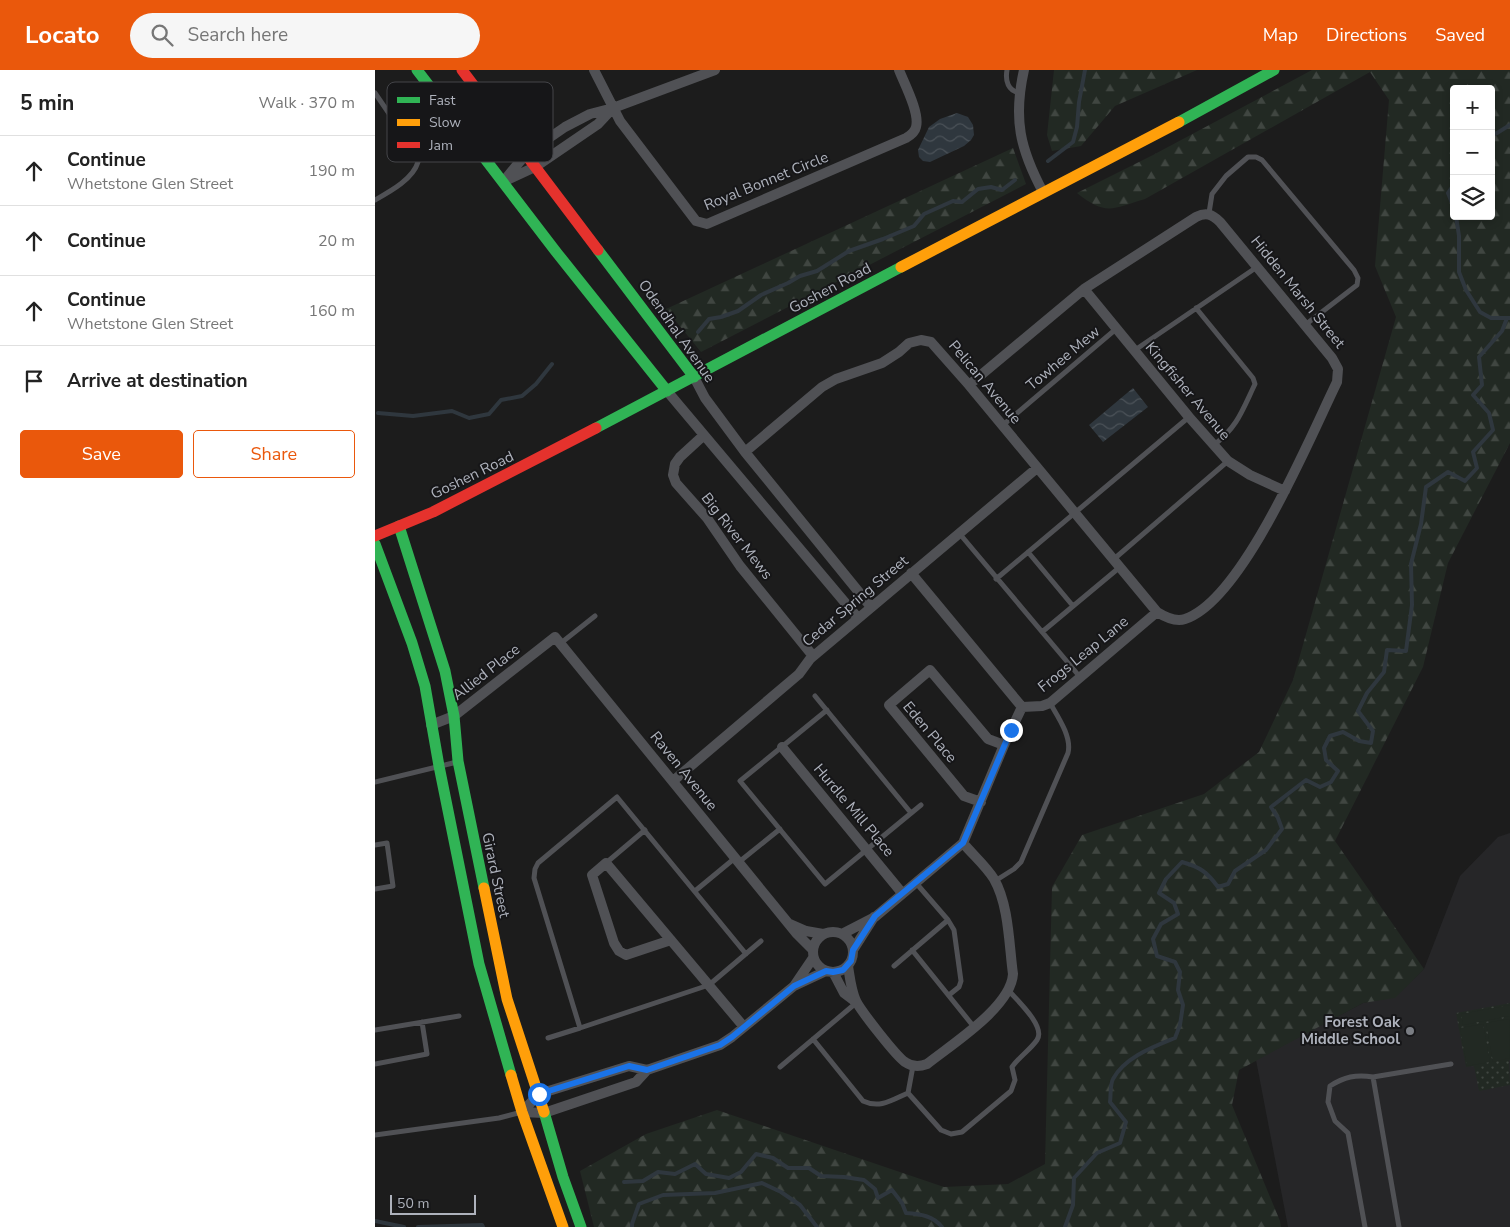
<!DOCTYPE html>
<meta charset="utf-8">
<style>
body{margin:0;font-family:"Nunito Sans",sans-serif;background:#f6f6f6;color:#222}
.controls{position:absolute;right:15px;top:15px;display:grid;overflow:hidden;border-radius:5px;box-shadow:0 2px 8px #0003}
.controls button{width:45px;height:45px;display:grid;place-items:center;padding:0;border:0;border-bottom:1px solid #e0e0e0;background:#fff;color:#222;font:25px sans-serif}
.scale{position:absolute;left:15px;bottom:12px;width:86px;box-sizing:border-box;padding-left:5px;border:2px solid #aeb2bc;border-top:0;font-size:14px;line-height:18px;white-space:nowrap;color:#aeb2bc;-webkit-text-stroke:4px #161618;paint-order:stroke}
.stop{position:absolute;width:15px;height:15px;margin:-11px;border:4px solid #1a73e8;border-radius:50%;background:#fff}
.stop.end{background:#1a73e8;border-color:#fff;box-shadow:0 1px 5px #0008}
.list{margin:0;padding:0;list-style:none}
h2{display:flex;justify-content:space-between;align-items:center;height:65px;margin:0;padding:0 20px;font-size:21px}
h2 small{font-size:16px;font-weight:400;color:#767676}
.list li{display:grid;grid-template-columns:32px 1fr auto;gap:15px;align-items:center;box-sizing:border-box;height:70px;padding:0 20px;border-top:1px solid #e0e0e0}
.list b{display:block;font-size:19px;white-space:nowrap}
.list p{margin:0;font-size:16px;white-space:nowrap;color:#767676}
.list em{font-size:16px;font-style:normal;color:#767676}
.actions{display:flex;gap:10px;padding:15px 20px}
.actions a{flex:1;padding:11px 0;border:1px solid #ea580c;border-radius:5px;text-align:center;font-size:18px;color:#ea580c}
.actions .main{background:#ea580c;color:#fff}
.icon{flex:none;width:28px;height:28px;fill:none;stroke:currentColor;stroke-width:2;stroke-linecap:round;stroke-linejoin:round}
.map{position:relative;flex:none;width:1135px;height:1157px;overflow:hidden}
header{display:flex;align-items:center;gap:30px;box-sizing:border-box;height:70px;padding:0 25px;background:#ea580c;color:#fff}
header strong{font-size:24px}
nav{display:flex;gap:28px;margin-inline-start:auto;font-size:18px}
.search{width:350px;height:45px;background:#f6f6f6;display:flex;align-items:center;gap:12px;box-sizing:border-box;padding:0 18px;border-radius:28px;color:#767676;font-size:19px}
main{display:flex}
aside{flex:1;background:#fff}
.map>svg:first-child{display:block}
</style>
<header>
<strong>Locato</strong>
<div class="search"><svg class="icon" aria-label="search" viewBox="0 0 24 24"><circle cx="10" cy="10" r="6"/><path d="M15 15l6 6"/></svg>Search here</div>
<nav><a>Map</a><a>Directions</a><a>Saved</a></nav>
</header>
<main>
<aside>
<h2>5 min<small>Walk · 370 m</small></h2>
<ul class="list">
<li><svg class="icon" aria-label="ahead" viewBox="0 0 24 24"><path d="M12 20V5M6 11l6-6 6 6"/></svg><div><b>Continue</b><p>Whetstone Glen Street</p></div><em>190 m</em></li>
<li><svg class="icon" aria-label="ahead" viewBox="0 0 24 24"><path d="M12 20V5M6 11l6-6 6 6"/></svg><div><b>Continue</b></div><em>20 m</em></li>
<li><svg class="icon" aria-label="ahead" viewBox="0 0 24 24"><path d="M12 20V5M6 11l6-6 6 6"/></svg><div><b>Continue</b><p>Whetstone Glen Street</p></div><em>160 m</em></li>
<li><svg class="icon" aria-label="arrive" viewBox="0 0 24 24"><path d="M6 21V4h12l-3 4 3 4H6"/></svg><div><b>Arrive at destination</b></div></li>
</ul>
<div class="actions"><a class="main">Save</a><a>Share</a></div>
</aside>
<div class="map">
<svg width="1135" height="1157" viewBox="0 0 1135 1157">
<defs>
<pattern id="grass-dots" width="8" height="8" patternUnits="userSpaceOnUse" patternTransform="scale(1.25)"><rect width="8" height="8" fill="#222923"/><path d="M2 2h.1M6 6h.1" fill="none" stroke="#404641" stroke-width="1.8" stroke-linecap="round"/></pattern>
<pattern id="forest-firs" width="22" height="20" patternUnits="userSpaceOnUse" patternTransform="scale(1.25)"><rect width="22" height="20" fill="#222923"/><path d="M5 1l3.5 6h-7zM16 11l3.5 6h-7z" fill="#404641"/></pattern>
<pattern id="water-waves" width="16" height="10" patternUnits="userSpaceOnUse" patternTransform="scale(1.25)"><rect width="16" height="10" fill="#2f373e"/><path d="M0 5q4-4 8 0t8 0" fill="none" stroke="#4b5258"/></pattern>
</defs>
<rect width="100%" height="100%" fill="#1c1c1c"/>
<path fill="#262628" d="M1135,763V1157H913L881,990L988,933L1020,927L1049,899L1085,806L1123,767Z"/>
<path fill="url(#grass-dots)" d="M1135,933V990H1134L1135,1015L1104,1021L1099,996L1091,997L1081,943Z"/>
<path fill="url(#forest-firs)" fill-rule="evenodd" d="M679,0H822L740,36L706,76L677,81L672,65Z
M937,0H1135V373L1073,493L1048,597L960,771L1049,899L1020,928L988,933L864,1000L857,1035L905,1151L906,1157H219L205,1101L271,1064L342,1040L569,1117L633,1114L670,1094L677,817L707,765L829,724L884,682L918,610L1021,247L1000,196L1014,30L995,2L770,129C737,139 731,146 702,123L778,85ZM1079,19H1116V146H1079Z
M638,78L651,114L326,282L291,239Z"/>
<path fill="#222923" d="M1135,935V946L1088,955L1086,944Z
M1134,949L1135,988L1118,992L1111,953Z
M1108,954L1115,992L1092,996L1085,958Z"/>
<path fill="url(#water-waves)" d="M582,43L593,47L598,55L599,65L596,70L589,76L555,92L548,91L544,87L543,80L554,57L565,49Z
M758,318L773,337L728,372L714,355Z"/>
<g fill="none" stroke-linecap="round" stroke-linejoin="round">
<path stroke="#2f373e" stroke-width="4" d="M1116,65L1122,63L1135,55
M673,91L698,72L702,57L704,32L710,0
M1079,114L1073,123L1079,138
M1081,146L1084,166V202L1091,220L1105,242L1116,248H1135
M323,262L334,249L346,247L363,241L386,225L413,213L425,206L442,201L474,181L508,169L539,156L549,144L578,131L587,132L603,119L616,117L627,120L640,110
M3,343L38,346L77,341L94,348L114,344L126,330L147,326L161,314L177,294
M249,1112L268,1111L283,1102L300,1104L320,1094L331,1104L354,1108L366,1102L381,1084L398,1088L413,1098H434L446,1106L469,1107L489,1110L500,1119L503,1128L517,1120L527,1133L531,1143C546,1144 558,1146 567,1157
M0,1151L29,1157
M43,1157L107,1155L108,1157
M257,1157V1154L264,1134L288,1125L340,1123L387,1113L406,1122L425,1135L442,1157
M690,1157L698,1135L699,1108L722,1083L745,1073L751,1052L735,1032C736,1025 735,1014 738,1009C750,987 778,977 800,968L805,955L808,935L803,920L805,902L800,892L782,886L778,869L786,854L803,844L799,833L784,823L791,809L807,792C825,797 832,802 843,817L853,814L860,801L891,780L907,759L903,748L896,737L931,710L945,717L956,712L963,701L951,690L949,678L955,666L968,662L984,671L996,673L998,661L983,641L992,623L1009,602L1012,580L1031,581L1037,535L1036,494L1046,454L1051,417L1073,402L1090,411L1102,398L1098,382L1118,360L1114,343L1098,325L1107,315L1104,287L1127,261L1132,248"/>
<path stroke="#505155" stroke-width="5" d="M632,0C630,11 633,21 645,23
M0,23L39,80L43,92C38,109 16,121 0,130
M834,143L837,124L851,106L873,87H881L887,90L979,200L983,208L982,215L930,255
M821,238L878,308L880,314C867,341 863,356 839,375
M760,280L882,197
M628,355L741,259
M584,463L705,607
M653,482L698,536
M739,489L853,391
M621,509L814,347
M667,562L745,497
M186,573L220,546
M440,626L536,743
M452,640L365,711L450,814L546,735
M0,712L82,692
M0,775L12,773L18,816L0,819
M364,792L405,759
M231,793L270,760
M620,811L639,799L646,792L693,683C697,667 683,647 675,633
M541,813L573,850L579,860L586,911L584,917L574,925
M320,821L360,788
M537,880L599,957
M371,884L242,727L163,793L160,799L159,808L205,958L334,915L386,871
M519,896L573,850
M0,960L84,946
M173,968L205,958
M438,969L488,1031C505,1039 517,1030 533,1023L538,996
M0,994L52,984L47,952
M405,997L481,933
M998,1007L1024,1157
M533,1023L566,1060L576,1064L587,1062L636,1021L640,1010L637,997C644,987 655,980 662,970C671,957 643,931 634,921
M0,1065L124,1048L147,1042
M990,1157L973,1063L960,1051L953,1032L955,1016C969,1007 981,1004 998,1007L1076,994"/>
<path stroke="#505155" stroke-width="10" d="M219,0L245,51L321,151L332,154L531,68C536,65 540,62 541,57C545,43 529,13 524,0
M649,0C638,49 645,79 668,122
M132,110L160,97L223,54L237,39
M128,112L151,84L190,57L215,44L238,38L340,0
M709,219L814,347L853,391L875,405L910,421
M319,307L330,328L370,382L496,537
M292,321L483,548
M329,365L305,387L300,394L298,405L301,413L332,448L365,496L438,586
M370,382L447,317L461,309L507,293L524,282L534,273L546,270L556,272L594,315L782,542C790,547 801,552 810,549C868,530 935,367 962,312L963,299L957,288L845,152C837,144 831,142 821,147L709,219L594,315
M647,637L667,636L675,633L782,542
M56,655L79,646L180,567L422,864L437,879
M407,677L527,823
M298,711L424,604L435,589L662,398
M606,732L589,726L514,635L555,600L613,669L629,675
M415,854L431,861L448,864
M438 882a20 20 0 1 1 40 0a20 20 0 1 1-40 0Z
M467,864L500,847L588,773L629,675L647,637L536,503
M296,870L251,885L244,881L239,873L217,805L231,793L369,957
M478,880L499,847
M473,896C475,908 476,920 481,931C486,941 521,986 530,992C537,997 544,997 552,994C577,974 636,937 638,904C634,875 634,835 619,809C611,796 598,785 588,773
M458,902L469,923L481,932
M419,916L438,888
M147,1042L169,1043L261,1012L272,1000L345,975L357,967L419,916L451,901
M147,1042L164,1024L254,996L272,1000"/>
<path stroke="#30b455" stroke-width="11" d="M42,0L182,183L292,321
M804,52L899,0
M223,180L319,307
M221,358L526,197
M24,456L70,601L79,646L83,691L109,818
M0,474L37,573L50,616L64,696L104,894L136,1005
M169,1042L188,1107L206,1157"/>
<path stroke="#ff9f0a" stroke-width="11" d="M526,197L804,52
M109,818L132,929L169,1042
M136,1005L147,1042L188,1157"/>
<path stroke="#e5322d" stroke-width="11" d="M87,0L223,180
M0,466L58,442L221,358"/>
</g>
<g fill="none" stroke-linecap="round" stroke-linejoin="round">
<path stroke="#1a73e8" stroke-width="6" d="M164,1024L254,996L272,1000L345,975L357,967L419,916L451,901L458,902L468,900L476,891L478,880L500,846L588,773L636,660"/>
</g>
<circle fill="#7b7e84" stroke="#161618" stroke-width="2" cx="1035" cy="961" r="5"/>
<g text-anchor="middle" stroke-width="4" stroke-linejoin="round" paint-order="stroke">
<g font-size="15" fill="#aeb2bc" stroke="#161618">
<text transform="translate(391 111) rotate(-22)" y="5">Royal Bonnet Circle</text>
<text transform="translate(455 218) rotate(-28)" y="5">Goshen Road</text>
<text transform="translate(923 222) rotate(51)" y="5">Hidden Marsh Street</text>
<text transform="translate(302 261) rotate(55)" y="5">Odendhal Avenue</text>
<text transform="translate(688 288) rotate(-40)" y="5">Towhee Mew</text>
<text transform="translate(610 312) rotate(50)" y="5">Pelican Avenue</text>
<text transform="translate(813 321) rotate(50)" y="5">Kingfisher Avenue</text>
<text transform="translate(97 405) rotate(-26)" y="5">Goshen Road</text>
<text transform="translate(362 466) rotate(52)" y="5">Big River Mews</text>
<text transform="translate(480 531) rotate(-40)" y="5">Cedar Spring Street</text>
<text transform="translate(708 584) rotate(-39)" y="5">Frogs Leap Lane</text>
<text transform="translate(111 602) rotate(-38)" y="5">Allied Place</text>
<text transform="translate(555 662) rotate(50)" y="5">Eden Place</text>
<text transform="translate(309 701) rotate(51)" y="5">Raven Avenue</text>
<text transform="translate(479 740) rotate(50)" y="5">Hurdle Mill Place</text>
<text transform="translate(121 805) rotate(78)" y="5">Girard Street</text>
</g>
<g font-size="15" font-weight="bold" fill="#aeb2bc" stroke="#161618" text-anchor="end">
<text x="1025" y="957">Forest Oak<tspan x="1025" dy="17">Middle School</tspan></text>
</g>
</g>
<rect x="12" y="12" width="166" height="80" rx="8" fill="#161618" stroke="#444549" stroke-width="1"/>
<rect x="22" y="27" width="23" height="6" fill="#30b455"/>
<rect x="22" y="49" width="23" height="7" fill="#ff9f0a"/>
<rect x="22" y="72" width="23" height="6" fill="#e5322d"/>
<g font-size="14" fill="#aeb2bc">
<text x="54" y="35">Fast</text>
<text x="54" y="57">Slow</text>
<text x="54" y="80">Jam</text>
</g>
</svg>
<div class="controls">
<button>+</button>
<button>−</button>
<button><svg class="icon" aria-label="layers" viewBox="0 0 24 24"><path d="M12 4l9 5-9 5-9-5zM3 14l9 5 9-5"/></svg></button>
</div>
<div class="scale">50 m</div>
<div class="stop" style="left:164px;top:1024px"></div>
<div class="stop end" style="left:636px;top:660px"></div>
</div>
</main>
